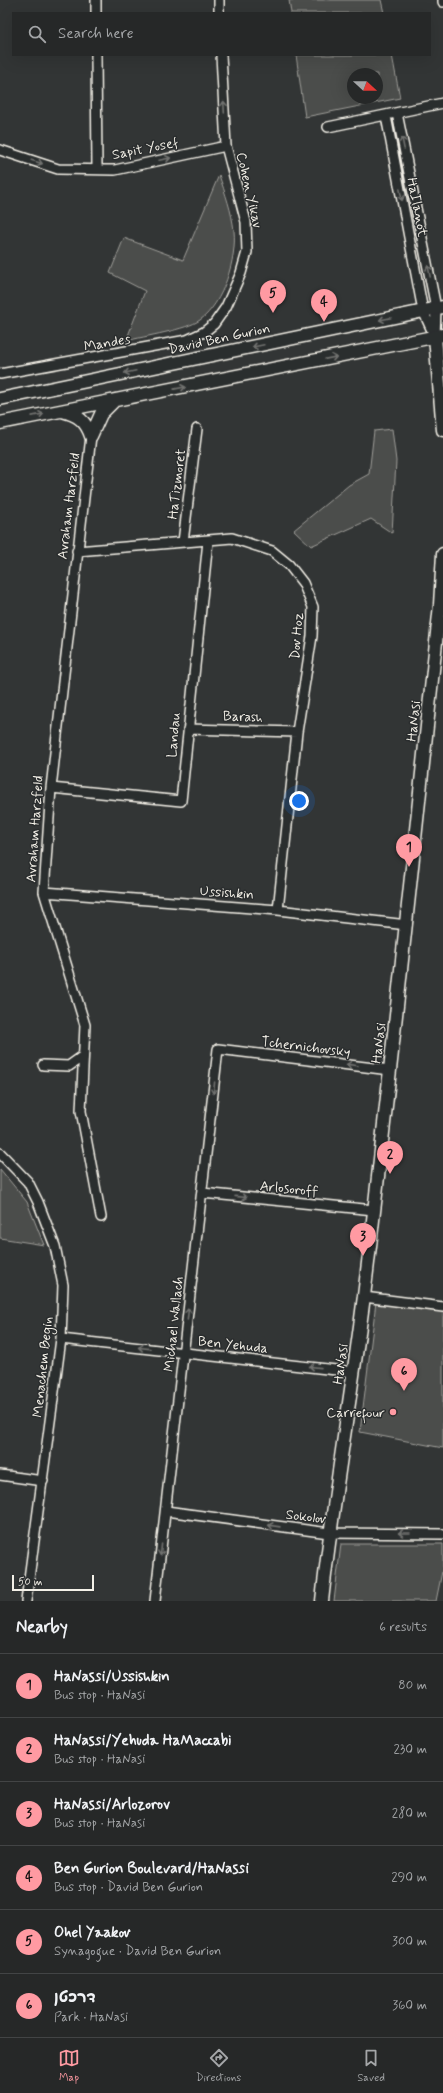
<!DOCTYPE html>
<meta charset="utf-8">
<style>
body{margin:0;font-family:Mynerve,"Playpen Sans Hebrew",sans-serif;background:#2e3030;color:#f1f3f6}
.compass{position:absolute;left:347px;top:68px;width:36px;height:36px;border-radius:50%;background:#262828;box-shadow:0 4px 16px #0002;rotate:111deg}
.scale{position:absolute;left:12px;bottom:10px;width:82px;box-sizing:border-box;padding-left:4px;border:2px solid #f4f1e8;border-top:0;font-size:11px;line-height:14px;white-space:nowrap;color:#f4f1e8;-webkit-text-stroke:3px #2a2d2e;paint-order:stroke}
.you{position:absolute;left:299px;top:801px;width:14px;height:14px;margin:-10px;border:3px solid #fff;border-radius:50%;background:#1a73e8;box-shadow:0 0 0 6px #1a73e833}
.badge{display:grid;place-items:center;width:26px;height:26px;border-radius:50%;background:#ff9aa2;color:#111;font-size:13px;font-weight:700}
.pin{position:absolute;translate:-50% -33px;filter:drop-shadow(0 1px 2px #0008)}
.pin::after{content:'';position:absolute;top:21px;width:14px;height:12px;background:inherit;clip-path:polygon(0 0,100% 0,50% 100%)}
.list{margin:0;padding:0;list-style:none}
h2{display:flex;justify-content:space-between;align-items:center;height:52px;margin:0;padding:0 16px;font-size:17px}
h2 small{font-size:13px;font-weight:400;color:#a4a6a8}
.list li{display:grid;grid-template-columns:26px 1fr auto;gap:12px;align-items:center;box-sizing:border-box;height:64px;padding:0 16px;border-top:1px solid #424445}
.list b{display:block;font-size:15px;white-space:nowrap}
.list p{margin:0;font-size:13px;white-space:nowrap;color:#a4a6a8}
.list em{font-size:13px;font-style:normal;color:#a4a6a8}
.icon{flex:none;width:22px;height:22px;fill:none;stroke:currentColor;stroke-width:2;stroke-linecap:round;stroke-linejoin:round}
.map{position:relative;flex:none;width:443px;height:1601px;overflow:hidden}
.search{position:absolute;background:#262828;box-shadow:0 4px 16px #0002;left:12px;right:12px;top:12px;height:44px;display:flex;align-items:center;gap:10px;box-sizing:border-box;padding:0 14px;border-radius:0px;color:#a4a6a8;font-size:15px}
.sheet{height:436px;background:#262828}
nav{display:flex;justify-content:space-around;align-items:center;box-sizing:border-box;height:56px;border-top:1px solid #424445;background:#262828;font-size:11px;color:#a4a6a8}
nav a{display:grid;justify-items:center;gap:2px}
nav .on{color:#ff9aa2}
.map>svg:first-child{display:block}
</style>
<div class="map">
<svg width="443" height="1601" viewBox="0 0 443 1601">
<rect width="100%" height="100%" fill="#323535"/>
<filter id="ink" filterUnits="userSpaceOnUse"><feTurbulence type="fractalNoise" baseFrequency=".025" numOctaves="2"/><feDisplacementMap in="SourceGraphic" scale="8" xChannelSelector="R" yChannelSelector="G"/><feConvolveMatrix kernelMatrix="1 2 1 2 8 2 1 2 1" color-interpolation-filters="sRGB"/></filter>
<g filter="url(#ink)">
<path fill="#4b4d4c" stroke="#a09f9a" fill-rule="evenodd" d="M289,0H381L384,13H291Z
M296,55H392L400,98L305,117ZM353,74H377V98H353Z
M219,175C225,193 232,212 234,231C237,258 223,304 200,320C186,330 145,336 126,341L145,291L110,273L124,238L183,260Z
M392,429L396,461L392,533L371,519L311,546L294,530L349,485L369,474L374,431Z
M0,1169L27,1202L44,1245L0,1238Z
M376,1302L443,1311V1448L360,1432Z
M341,1544H443V1567L436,1601H334Z"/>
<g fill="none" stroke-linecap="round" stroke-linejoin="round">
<g stroke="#f4f1e8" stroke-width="12">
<path id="street" d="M96,0V13
M219,0V13
M443,0V2
M96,55L97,169
M397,113L436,308L435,337
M386,116L423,311L434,335
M328,127L443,103
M0,150L58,169L115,170L226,146
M0,374L187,340L204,332L214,324L226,307L241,273L247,252L246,222L226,146L221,55
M91,436L51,788L44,892L85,1025L81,1111L101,1217
M183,542L197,429
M77,551L232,538L272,551L289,565L303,583L313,607L312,636L297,732L278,910
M188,729L297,732
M51,788L181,801L208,541
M44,892L278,910L407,925
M43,1065L69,1066L83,1056
M0,1153L28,1182L38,1202L55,1246L63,1285L61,1339L26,1601
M202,1193L374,1210
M364,1297L443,1307
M61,1339L354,1372
M0,1475L43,1481
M166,1511L329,1533L443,1534
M155,1601L218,1049L390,1070"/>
</g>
<g stroke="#f4f1e8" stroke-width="15">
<path id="secondary" d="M435,337L443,430
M0,399L443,307
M62,411C78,415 86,421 91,436
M0,423L443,335
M91,436L101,414L115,400
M322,1601C333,1499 351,1398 364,1296C392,1066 415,835 440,605L443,554"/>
</g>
<use href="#street" stroke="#2a2d2e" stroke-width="9"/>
<use href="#secondary" stroke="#2a2d2e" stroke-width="12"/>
</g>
<defs><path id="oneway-shaft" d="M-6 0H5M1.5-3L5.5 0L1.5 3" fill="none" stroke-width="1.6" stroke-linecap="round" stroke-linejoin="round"/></defs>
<g stroke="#71726f">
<use href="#oneway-shaft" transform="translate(224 107) rotate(-93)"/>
<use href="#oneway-shaft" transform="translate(403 143) rotate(-101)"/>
<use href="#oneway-shaft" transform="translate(165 159) rotate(-12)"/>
<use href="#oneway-shaft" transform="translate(37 162) rotate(18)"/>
<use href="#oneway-shaft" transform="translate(401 195) rotate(79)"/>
<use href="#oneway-shaft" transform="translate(429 271) rotate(-101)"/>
<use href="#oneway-shaft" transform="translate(385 319) rotate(168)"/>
<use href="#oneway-shaft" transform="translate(258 346) rotate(168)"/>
<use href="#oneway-shaft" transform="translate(331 358) rotate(-11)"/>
<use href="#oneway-shaft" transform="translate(130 372) rotate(168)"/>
<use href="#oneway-shaft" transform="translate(180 388) rotate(-11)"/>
<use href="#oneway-shaft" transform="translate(38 415) rotate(-11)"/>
<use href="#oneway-shaft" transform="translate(352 1065) rotate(-173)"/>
<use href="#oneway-shaft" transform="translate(214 1088) rotate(96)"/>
<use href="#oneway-shaft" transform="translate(241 1197) rotate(6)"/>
<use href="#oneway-shaft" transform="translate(188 1314) rotate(-84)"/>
<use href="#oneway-shaft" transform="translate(144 1348) rotate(-174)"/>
<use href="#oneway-shaft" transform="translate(315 1367) rotate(-174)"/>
<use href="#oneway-shaft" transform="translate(274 1526) rotate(-172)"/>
<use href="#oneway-shaft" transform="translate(404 1533) rotate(-180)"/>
<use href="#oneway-shaft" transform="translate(161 1550) rotate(96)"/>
</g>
</g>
<circle fill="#ff9aa2" stroke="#2a2d2e" stroke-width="1.5" cx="393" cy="1412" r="4"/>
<g text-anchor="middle" stroke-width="3" stroke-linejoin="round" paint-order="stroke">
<g font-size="14" fill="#f4f1e8" stroke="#2a2d2e">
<text transform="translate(145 148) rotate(-11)" y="5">Sapit Yosef</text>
<text transform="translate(250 190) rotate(77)" y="5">Cohen Yikav</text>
<text transform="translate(418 207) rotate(79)" y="5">HaIlanot</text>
<text transform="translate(219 338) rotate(-12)" y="5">David Ben Gurion</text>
<text transform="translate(107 342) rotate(-10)" y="5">Mandes</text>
<text transform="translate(176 484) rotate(-83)" y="5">HaTizmoret</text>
<text transform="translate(68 506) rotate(-83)" y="5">Avraham Harzfeld</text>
<text transform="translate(296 636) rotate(-85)" y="5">Dov Hoz</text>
<text transform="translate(243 716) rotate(2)" y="5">Barash</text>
<text transform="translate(413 721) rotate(-84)" y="5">HaNasi</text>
<text transform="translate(173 735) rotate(-85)" y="5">Landau</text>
<text transform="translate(34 829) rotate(-86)" y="5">Avraham Harzfeld</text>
<text transform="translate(227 892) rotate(4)" y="5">Ussishkin</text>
<text transform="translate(378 1043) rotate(-83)" y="5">HaNasi</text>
<text transform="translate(306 1046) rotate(7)" y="5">Tchernichovsky</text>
<text transform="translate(289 1188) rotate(6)" y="5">Arlosoroff</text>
<text transform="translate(173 1324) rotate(-84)" y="5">Michael Wallach</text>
<text transform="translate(233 1344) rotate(6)" y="5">Ben Yehuda</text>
<text transform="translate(340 1364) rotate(-82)" y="5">HaNasi</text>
<text transform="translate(42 1367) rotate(-84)" y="5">Menachem Begin</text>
<text transform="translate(306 1516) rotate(7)" y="5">Sokolov</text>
</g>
<g font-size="14" fill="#f4f1e8" stroke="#2a2d2e" text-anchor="end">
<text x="385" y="1417">Carrefour</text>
</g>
</g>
</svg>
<svg class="compass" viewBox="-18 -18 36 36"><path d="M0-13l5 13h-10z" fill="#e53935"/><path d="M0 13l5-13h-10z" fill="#a4a6a8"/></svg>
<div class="scale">50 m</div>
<div class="you"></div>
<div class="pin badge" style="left:409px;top:867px">1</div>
<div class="pin badge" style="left:390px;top:1174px">2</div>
<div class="pin badge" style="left:363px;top:1256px">3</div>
<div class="pin badge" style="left:324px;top:322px">4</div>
<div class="pin badge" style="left:273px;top:313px">5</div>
<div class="pin badge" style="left:404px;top:1391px">6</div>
<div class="search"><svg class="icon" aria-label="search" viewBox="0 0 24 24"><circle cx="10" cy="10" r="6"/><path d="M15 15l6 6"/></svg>Search here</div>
</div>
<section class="sheet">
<h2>Nearby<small>6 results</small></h2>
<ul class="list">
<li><span class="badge">1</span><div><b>HaNassi/Ussishkin</b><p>Bus stop · HaNasi</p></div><em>80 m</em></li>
<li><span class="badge">2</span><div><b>HaNassi/Yehuda HaMaccabi</b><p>Bus stop · HaNasi</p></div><em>230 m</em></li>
<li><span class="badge">3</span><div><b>HaNassi/Arlozorov</b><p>Bus stop · HaNasi</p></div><em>280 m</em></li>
<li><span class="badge">4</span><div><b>Ben Gurion Boulevard/HaNassi</b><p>Bus stop · David Ben Gurion</p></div><em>290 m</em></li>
<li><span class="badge">5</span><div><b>Ohel Yaakov</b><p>Synagogue · David Ben Gurion</p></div><em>300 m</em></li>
<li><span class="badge">6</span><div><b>דרכטן</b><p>Park · HaNasi</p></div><em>360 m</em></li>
</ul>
</section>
<nav>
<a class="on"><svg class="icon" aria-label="map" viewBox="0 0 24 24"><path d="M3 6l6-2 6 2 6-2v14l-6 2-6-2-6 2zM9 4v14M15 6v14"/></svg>Map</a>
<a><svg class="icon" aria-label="directions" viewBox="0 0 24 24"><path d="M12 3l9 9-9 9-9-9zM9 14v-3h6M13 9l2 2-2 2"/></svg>Directions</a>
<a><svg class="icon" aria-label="saved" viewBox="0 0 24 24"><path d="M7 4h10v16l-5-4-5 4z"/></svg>Saved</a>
</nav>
